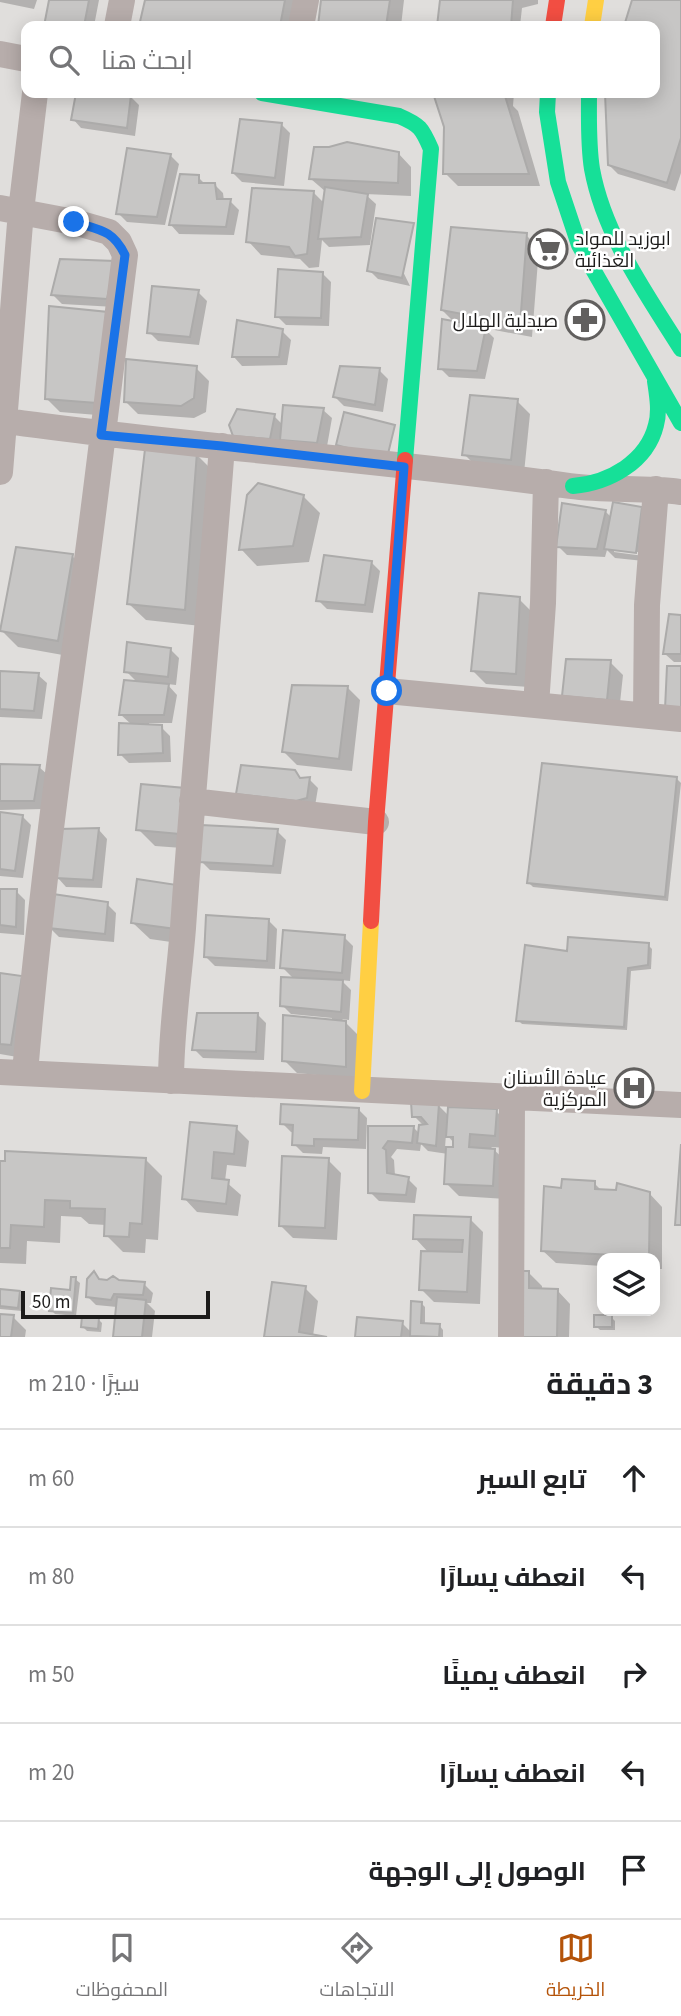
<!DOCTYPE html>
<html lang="ar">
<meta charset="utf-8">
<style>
body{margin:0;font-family:"Source Sans 3",Cairo,sans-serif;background:#f2f2f2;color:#202124;direction:rtl}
.controls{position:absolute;right:21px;bottom:21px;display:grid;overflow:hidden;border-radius:14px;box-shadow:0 4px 18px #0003}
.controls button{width:63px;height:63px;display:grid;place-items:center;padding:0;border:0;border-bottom:2px solid #e0e0e0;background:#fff;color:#202124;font:35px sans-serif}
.scale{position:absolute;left:21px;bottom:18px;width:189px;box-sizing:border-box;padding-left:7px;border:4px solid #1c1b1a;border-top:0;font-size:19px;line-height:24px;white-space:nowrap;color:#1c1b1a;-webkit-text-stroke:5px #fff;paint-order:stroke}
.stop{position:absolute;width:21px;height:21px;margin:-16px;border:5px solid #1a73e8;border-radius:50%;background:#fff}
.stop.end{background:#1a73e8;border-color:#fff;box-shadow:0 2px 7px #0008}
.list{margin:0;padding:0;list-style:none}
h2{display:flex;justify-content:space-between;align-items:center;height:91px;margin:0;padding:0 28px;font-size:30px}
h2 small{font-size:23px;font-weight:400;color:#757577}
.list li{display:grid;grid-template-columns:46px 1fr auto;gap:21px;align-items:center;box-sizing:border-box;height:98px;padding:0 28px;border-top:2px solid #e0e0e0}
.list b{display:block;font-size:26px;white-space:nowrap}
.list em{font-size:23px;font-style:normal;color:#757577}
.icon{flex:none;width:38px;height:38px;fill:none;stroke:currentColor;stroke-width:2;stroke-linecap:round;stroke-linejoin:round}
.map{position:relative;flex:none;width:681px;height:1337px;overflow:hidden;direction:ltr}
.search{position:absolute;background:#fff;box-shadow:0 4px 18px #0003;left:21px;right:21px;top:21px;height:77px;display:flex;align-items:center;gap:18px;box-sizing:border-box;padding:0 24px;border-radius:14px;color:#757577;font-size:26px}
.sheet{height:581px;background:#fff}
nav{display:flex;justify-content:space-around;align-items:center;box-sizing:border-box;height:98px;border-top:2px solid #e0e0e0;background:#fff;font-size:19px;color:#757577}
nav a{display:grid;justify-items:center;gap:4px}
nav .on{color:#b45309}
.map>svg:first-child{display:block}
</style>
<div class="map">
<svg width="681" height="1337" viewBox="0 0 681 1337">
<rect width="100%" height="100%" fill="#e0dedc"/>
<path fill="#0003" fill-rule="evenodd" d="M0,0H37L34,9L0,2Z
M51,0H99L94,26H47Z
M147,0H296L290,26H141Z
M323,0H404L401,26H319Z
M441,0H538V4L522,8L520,26H439Z
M634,0H681V173L675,191L618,174L609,165L606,93H655V26H626Z
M78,93H115L130,96L139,105L135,136L81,128L73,119Z
M435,93H514L513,106L518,111L540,186H458L445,173V127Z
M281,124L290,133L284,186L242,182L233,173Z
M329,149L398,153L411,167V196L365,194L376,204L370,245L329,247L322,240L319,267L309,268L300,259L261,255L248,241L313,192L325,204L326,192L311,179Z
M170,155L179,164L165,225L127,222L118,213Z
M198,177L205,184H214L223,193L224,201H230L239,210L234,235L179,234L171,225Z
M378,220L410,286L378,279L369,270Z
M526,235L539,248L532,337L484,328L494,338L485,379L449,377L440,368L456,324L442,310Z
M114,263L115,307L62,304L53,295Z
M322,273L331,282L329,326L286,325L277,316Z
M198,292L207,301L199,345L158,341L149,332Z
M51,308L110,416L60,412L47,399Z
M282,331L291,340L287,365L242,366L234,357Z
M196,368L209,381L206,412L194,418L138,414L125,401Z
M379,370L388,379L383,412L344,406L335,397Z
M517,401L530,414L524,473L477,467L464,454Z
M323,410L332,418L326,452L280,437L278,447L243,444L274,416L283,425Z
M196,454L213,471L201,626L146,620L129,604Z
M303,496L320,513L309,562L257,566L241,549Z
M615,504L642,509L650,518L644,561L615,558L607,550L605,557L567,555L558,546L564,505L605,511L612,518ZM614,549L645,553L644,556L614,552Z
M72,556L89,572L74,657L18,647L2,631Z
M371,562L380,571L373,613L327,609L318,600Z
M519,599L532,612L529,687L486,684L473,671Z
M681,617V662H674L665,654Z
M170,649L179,658L176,685L167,684L177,695L172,723H149V726L161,727L170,736L171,762L129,763L120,754L132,725L120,714L138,683L126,671Z
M610,662L623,675L619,712L577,709Z
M0,672L38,675L47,683L42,719L0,717Z
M347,687L360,700L352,771L297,765L284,752Z
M0,766L39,767L48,775L43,809L0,810Z
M294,772L302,779H309L318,788L315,806L246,802Z
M677,779L681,783L668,901L533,887L529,883Z
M142,786L196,849L155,846L138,829Z
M0,814L22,816L31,825L23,878L0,876Z
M99,830L107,839L102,888L66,887L58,878Z
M277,831L286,840L281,874L210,870L201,861Z
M138,881L192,945L150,939L133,923Z
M0,890L16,891L25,900L24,935L0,933Z
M107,904L116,913L114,942L59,937L50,928Z
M268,920L277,929L275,969L215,966L206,957Z
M344,937L353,946L350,981L341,980L351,990L349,1020L342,1019L359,1036L358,1079L297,1073L284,1060L332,1021V1018L291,1014L282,1005L294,979L282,967Z
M648,945L652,949L651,969L631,971L627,1030L522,1024L518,1020L569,953Z
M0,974L21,978L23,1058L0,1054Z
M257,1014L266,1023L264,1060L203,1058L194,1049Z
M438,1105L449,1116L496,1111L509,1124L508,1148L491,1147L508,1163L506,1199L459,1196L446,1183L448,1154L428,1151L421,1144L420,1151L397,1149L391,1157L394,1160L395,1176L408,1179L417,1188L415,1203L379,1201L370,1192V1128L413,1127L420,1134L424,1126L414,1116ZM446,1134L454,1143V1149L445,1148Z
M358,1109L367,1118L366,1149L323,1147L322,1154L303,1153L294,1144V1133L291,1132L282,1123Z
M192,1123L236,1128L249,1141L246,1167L227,1165L225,1181L241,1195L238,1216L197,1212L184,1198Z
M145,1159L162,1176L158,1240L146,1239L145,1253L123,1252L106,1235V1225L89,1224L81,1217L61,1216L60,1243L27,1241L26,1264L0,1263V1162Z
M328,1160L341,1173L337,1240L293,1238L280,1225Z
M594,1183L602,1191L649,1193L662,1207V1269H655V1258H602V1266L556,1263L542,1250L563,1190Z
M470,1219L483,1232L480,1304L434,1302L421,1289L429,1253L415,1238Z
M94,1273L101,1281L144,1284L153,1293L151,1303H147L155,1311L152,1337H114L117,1307L96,1305L87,1296Z
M529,1273L542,1286V1290H557L570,1304L569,1337H518Z
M75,1279L80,1283L76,1316L55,1314L51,1310L71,1292Z
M305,1288L318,1301L313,1336L325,1337H267Z
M0,1291L19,1293L24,1297L22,1311L0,1309Z
M421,1303L425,1307V1325H439L443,1330V1337H357L402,1323L411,1332Z
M0,1315L13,1317L26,1330L25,1337H0Z
M611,1317L615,1321V1330H600L596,1326Z
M98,1319L102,1323L101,1332L87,1331L83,1327Z"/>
<path fill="#c7c6c5" stroke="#acabaa" stroke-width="2" d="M49,0H89L84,26H44Z
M145,0H285L280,26H139Z
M321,0H390L386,26H318Z
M440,0H513L511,26H437Z
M632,0H681V138L667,183L608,165L605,93H655V26H624Z
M76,93L131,95L127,128L71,120Z
M433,93L505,96L529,174H443L444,127Z
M469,93H505V96Z
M240,119L282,123L275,178L232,173Z
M347,142L399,152L398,183L309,179L314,147H329Z
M127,148L171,154L157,217L116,214Z
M180,174L199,175V183H215L217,199H231L226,227L169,225Z
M325,187L368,194L361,237L318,239Z
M252,188L314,191L307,254L295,256L289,247L246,242Z
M376,218L414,223L402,278L367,271Z
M451,227L527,233L520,325L441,310Z
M60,259L115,261L107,299L51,295Z
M278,269L323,272L321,318L275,317Z
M152,286L199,290L190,337L147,333Z
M49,306L108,312L97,403L45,399Z
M442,319L486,327L477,371L438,369Z
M237,320L283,329L279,357H232Z
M126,359L197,366L194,398L181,406L124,402Z
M340,366L380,368L375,405L333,397Z
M470,395L518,399L511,460L462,455Z
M283,405L324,408L317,443L280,440Z
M237,409L275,414L270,439L233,436L229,425Z
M344,412L395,425L387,458L336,445Z
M145,449L197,452L185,610L127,604Z
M258,483L304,495L293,546L239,550L247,495Z
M613,502L642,507L636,553L604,549Z
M562,503L606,510L597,549L556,547Z
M16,547L73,554L58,641L0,631Z
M324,555L372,561L365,605L316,601Z
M479,593L520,597L516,674L471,671Z
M669,614L681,615V654H663Z
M127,642L171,648L168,677L124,672Z
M566,659L611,660L607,700L562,696Z
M667,666H681V711L665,709Z
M0,671L39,673L34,711L0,709Z
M124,680L169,684L164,715H119Z
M292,685L348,686L339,759L282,752Z
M119,723L162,725L163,753L118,755Z
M542,763L677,777L665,897L527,883Z
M0,764L40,765L34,801H0Z
M241,765L295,770L300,778L310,777L307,798L296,801L236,794Z
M141,784L185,788L180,834L136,830Z
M0,812L23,815L15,871L0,869Z
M201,825L278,829L273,866L199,862Z
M99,828L93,880L56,878L59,829Z
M137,879L177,885L176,929L131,923Z
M0,889H17L16,927L0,925Z
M53,894L108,902L105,934L48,928Z
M206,915L269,919L267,961L204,957Z
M283,930L345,935L342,973L280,968Z
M568,937L649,943L648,965L628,968L624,1027L516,1021L525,945L567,951Z
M0,973L22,976L11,1045L0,1044Z
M281,977L343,980L341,1012L280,1006Z
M197,1013H258L256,1052L192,1050Z
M283,1015L346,1021V1067L282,1061Z
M411,1102L439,1104L436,1146L417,1143L419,1125L427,1124L421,1117H412Z
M281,1104L359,1108L358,1140L314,1139V1146L292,1145L293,1125L280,1124Z
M448,1107L497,1109L495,1136L470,1134L469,1147L495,1149L493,1186L444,1184L446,1147H453V1137H446Z
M190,1122L237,1126L234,1154L214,1152L212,1178L229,1180L226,1204L182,1199Z
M368,1126H414L412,1143L388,1141L383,1148L386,1150L387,1173L409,1177L406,1195L368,1193Z
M681,1144V1225H675Z
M5,1151L146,1158L142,1224L130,1223L129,1237L104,1236L105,1209L70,1208V1201L45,1200L44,1227L11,1225L10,1248H0V1161H5Z
M282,1156L329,1158L325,1228L279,1226Z
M562,1179L595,1181V1189L616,1190L617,1183L650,1192L649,1257L541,1251L544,1186L561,1188Z
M414,1215L471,1217L467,1292L419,1290L421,1251L462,1252L463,1240L413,1239Z
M94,1271L99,1279L107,1280L113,1276L119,1280L145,1282L143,1295L114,1294L111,1300L86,1297L87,1279Z
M518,1271H529V1288L558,1289L557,1337H516Z
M71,1277H76L73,1313L49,1311L51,1288L70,1290Z
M272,1282L306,1286L299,1332L327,1337H264Z
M0,1289L20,1291L18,1308L0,1306Z
M117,1297L146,1300L142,1337H113Z
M411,1301L422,1302L421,1323L440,1324L439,1337L410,1336Z
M0,1314L14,1315L11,1337H0Z
M594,1315H612V1327H594Z
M82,1316L99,1318L98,1329L81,1327Z
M357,1317L403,1321L401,1337H355Z"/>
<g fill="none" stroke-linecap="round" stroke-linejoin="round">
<path stroke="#b7adab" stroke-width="26" d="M117,26L122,0
M301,26L306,0
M0,54L26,59
M0,208L74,222L109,232L119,242L125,255C111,364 99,473 84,582C61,746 39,908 25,1073
M0,420C189,447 380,459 570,486C607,491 644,487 681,492
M0,472L21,211L35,93
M387,691L681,719
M536,705L543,603L546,482
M646,715L647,605L656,489
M192,801L376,822
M0,1072L681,1105
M171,1081C171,1030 179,979 183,928C194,767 210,606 222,446
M511,1337L512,1098"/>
<path stroke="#16e098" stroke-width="16" d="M262,93L399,116C420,125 422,128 431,149L405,460
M548,93L547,112L558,182L579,245L681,423
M589,93C589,118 588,144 592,169C604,235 646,293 681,349
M573,486C609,483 647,462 656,425C660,411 657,395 655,381"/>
<path stroke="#ffcf43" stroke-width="16" d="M592,26L596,0
M362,1091L371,921"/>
<path stroke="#f24e42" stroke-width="16" d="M553,26L557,0
M371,921L376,822L405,460"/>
</g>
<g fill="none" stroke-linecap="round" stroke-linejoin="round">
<path stroke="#1a73e8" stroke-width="9" d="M74,222C100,230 113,230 125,255L101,435L222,446L404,467L387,691"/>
</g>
<defs>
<g id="supermarket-ring" transform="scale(2.0125)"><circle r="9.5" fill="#fff" stroke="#615f5e" stroke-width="1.5"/><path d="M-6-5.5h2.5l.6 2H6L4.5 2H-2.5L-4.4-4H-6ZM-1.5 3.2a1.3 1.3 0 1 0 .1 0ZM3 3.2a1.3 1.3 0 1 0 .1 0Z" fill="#615f5e"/></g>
<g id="pharmacy-ring" transform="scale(2.0125)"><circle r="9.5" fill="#fff" stroke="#615f5e" stroke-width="1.5"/><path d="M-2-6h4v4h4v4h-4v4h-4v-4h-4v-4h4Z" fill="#615f5e"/></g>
<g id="hospital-ring" transform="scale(2.0125)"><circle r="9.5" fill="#fff" stroke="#615f5e" stroke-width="1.5"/><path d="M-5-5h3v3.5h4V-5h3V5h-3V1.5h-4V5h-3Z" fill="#615f5e"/></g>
</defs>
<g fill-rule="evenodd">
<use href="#supermarket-ring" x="548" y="249"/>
<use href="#pharmacy-ring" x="585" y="320"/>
<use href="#hospital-ring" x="634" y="1088"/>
</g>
<g text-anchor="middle" stroke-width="5" stroke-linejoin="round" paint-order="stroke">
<g font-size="19" fill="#1c1b1a" stroke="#fff" text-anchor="end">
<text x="575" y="245" text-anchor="start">ابوزيد للمواد<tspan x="575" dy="22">الغذائية</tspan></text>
<text x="558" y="327">صيدلية الهلال</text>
<text x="607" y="1084">عيادة الأسنان<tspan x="607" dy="22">المركزية</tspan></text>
</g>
</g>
</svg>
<div class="controls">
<button><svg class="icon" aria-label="layers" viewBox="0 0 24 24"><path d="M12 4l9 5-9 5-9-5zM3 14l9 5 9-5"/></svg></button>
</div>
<div class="scale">50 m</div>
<div class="stop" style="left:387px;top:691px"></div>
<div class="stop end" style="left:74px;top:222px"></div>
<div class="search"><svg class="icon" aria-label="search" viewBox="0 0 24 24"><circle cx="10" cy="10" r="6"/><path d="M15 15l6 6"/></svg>ابحث هنا</div>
</div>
<section class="sheet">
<h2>3 دقيقة<small>سيرًا · 210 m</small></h2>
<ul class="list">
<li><svg class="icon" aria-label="ahead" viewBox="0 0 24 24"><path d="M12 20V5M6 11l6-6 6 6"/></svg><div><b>تابع السير</b></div><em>60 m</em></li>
<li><svg class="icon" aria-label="left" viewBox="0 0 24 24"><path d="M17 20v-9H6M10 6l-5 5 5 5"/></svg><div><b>انعطف يسارًا</b></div><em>80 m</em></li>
<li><svg class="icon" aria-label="right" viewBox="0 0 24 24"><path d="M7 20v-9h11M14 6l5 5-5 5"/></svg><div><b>انعطف يمينًا</b></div><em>50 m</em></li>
<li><svg class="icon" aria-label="left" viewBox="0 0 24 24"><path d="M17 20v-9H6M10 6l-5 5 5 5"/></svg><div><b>انعطف يسارًا</b></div><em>20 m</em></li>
<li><svg class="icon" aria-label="arrive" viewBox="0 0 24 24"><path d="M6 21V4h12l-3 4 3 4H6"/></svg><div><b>الوصول إلى الوجهة</b></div></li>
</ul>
</section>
<nav>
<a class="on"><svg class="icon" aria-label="map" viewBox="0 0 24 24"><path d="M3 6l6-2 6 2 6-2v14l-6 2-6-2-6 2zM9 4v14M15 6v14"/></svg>الخريطة</a>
<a><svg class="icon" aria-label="directions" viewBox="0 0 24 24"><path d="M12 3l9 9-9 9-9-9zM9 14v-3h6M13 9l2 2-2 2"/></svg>الاتجاهات</a>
<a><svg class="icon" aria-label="saved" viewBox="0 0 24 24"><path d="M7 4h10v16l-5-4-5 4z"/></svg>المحفوظات</a>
</nav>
